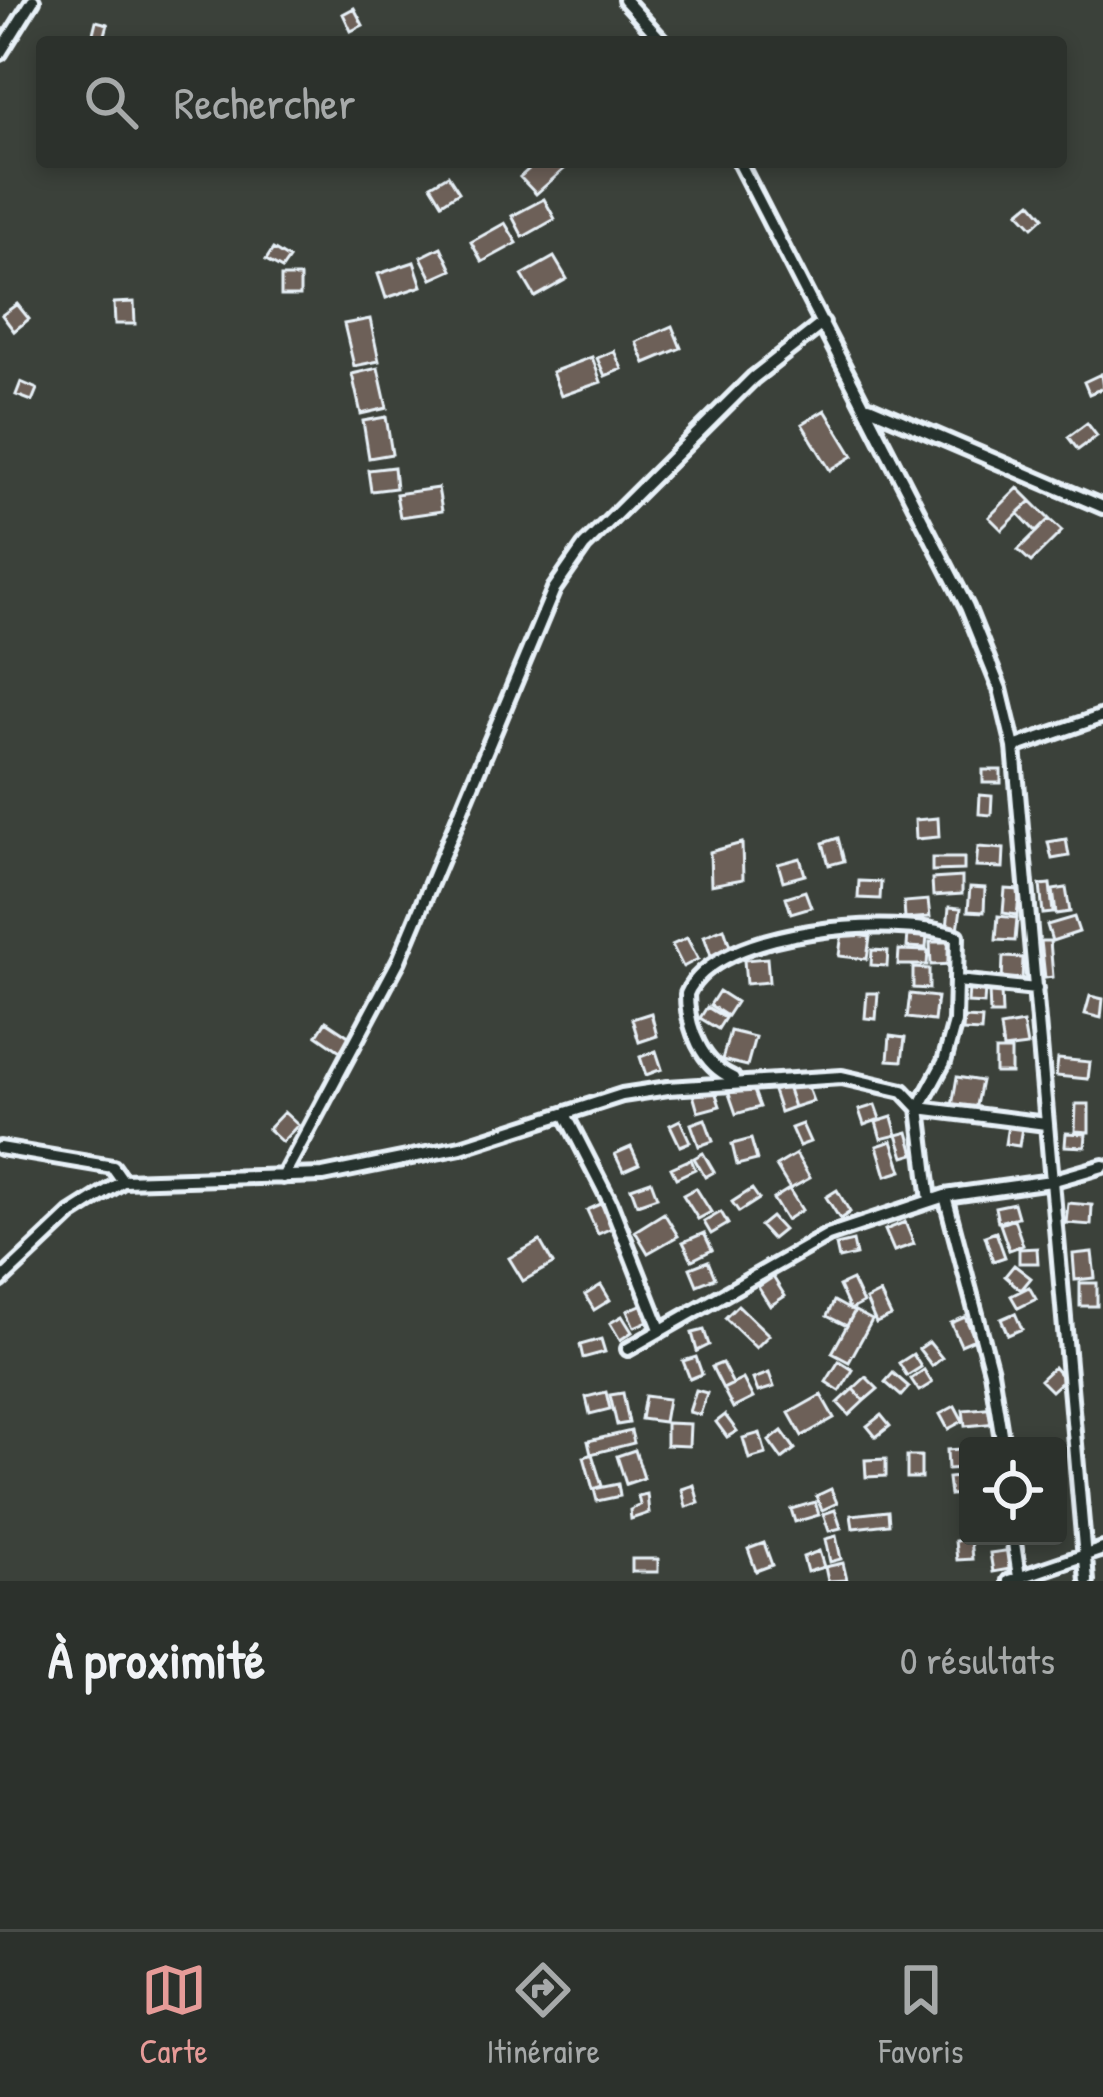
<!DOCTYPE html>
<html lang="fr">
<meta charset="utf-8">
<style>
body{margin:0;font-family:"Patrick Hand",sans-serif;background:#343934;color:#f1f3f6}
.controls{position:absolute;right:36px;bottom:36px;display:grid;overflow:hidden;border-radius:12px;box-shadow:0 6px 18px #0003}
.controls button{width:108px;height:108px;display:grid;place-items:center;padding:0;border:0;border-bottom:3px solid #484c48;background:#2c312c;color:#f1f3f6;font:60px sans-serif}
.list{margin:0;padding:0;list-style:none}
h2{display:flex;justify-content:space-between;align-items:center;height:156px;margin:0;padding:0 48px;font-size:51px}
h2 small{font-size:39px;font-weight:400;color:#a6a9a9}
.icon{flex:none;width:66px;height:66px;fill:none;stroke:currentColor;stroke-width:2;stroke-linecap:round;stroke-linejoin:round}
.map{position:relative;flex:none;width:1103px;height:1581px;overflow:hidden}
.search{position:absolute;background:#2c312c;box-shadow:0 6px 18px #0003;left:36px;right:36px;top:36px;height:132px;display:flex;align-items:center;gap:30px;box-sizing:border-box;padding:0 42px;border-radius:12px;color:#a6a9a9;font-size:45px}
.sheet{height:348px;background:#2c312c}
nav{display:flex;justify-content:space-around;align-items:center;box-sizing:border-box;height:168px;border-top:3px solid #484c48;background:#2c312c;font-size:33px;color:#a6a9a9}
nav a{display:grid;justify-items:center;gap:6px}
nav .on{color:#e69b98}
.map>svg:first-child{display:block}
</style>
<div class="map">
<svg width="1103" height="1581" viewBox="0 0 1103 1581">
<rect width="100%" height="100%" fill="#3b413a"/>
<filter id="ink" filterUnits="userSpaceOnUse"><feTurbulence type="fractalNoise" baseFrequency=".00833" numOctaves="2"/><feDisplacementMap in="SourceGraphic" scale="24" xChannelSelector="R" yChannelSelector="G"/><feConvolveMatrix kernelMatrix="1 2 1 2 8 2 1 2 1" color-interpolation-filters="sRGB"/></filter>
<g filter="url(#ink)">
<path fill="#6d6159" stroke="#e8f1f8" stroke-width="3" d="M354,8L363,25L351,31L343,14Z
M96,21L108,24L103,42L91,41Z
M537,162H572L536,194L520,177Z
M448,175L459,192L442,203L431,185Z
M544,199L555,219L523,237L512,216Z
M1031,202L1044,217L1033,227L1019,212Z
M505,223L517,243L482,262L471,242Z
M441,247L452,270L432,279L421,257Z
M273,249L289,259L282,269L266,260Z
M554,257L567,279L535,297L522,275Z
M414,262L422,286L386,298L378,274Z
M281,277H300V296H281Z
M134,302L135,324H115L114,303Z
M17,304L29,319L14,331L2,315Z
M370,319L379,361L354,366L344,324Z
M672,326L681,348L645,363L636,342Z
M614,351L622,369L605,376L597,358Z
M592,357L601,382L561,396L552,372Z
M378,368L387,408L361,414L352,374Z
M1101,374L1103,388L1089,394L1084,382Z
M21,382L37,389L32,401L16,395Z
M825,410L853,456L830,470L802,424Z
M386,417L392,454L369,458L363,421Z
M1087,423L1097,436L1078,450L1068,437Z
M394,467L396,488L371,491L368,470Z
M438,488L442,511L400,517L396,494Z
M1018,488L1031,501L1002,530L989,517Z
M1031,501L1049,519L1036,532L1018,513Z
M1049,519L1062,531L1031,562L1018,550Z
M983,770H1001V783H983Z
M980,795L992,796L991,815L979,814Z
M938,818L939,837L916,839L915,820Z
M838,838L844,861L829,865L823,843Z
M1066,839L1069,856L1052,859L1048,842Z
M742,843L743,879L711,885L710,852Z
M978,847L1004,849L1003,868L976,867Z
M800,858L805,875L783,881L778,864Z
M932,858H964V870L932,871Z
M962,877V894L933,896L932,879Z
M859,881L881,882L880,899L858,898Z
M1050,884L1053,913L1043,914L1040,885Z
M970,887L985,888L984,912L968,911Z
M1066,888L1070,912L1056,914L1053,890Z
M1005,889L1020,890L1017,915L1003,913Z
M805,891L811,907L791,913L786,897Z
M928,900L930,917L905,919L904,902Z
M949,907L961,908L958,930L947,929Z
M998,916L1017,918L1015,941L996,940Z
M1074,917L1079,932L1052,941L1047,925Z
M724,928L731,949L711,956L704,936Z
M842,933L870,937L867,959L839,956Z
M908,933L927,934L926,948L907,947Z
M687,938L698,959L683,967L672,945Z
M1041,941H1050L1053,977L1045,978Z
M930,942H954V964L931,965Z
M872,950L888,951L887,966L871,965Z
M899,950L928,951L927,965H898Z
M1003,957L1023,958L1022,982H1002Z
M767,958L769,982L746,984L744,960Z
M913,968L929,969V989L913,988Z
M969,987L985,988L984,1004L968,1003Z
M989,990H1001L1002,1014H990Z
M719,991L736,1002L727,1016L710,1005Z
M867,993H878L876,1019L865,1018Z
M910,994L937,997L934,1021L907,1018Z
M1090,996L1103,999L1101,1018L1085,1014Z
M707,1007L725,1018L718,1029L700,1018Z
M651,1013L657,1036L639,1042L632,1019Z
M964,1018L982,1019L981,1032L963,1031Z
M326,1021L350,1037L340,1051L317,1035Z
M1023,1023L1027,1046L1003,1049L1000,1027Z
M730,1031L755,1037L747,1066L722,1060Z
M890,1036L905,1038L902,1061L888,1060Z
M656,1051L662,1069L646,1075L640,1057Z
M995,1051H1011V1073H995Z
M1058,1059L1090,1062L1088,1079L1056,1076Z
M804,1077L813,1101L794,1107L786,1083Z
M957,1077L981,1081L975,1110L952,1106Z
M751,1083L760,1107L736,1114L728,1091Z
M713,1085L720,1106L698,1112L692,1091Z
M787,1087L794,1107L780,1112L773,1091Z
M1076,1104H1089V1132L1075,1131Z
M875,1105L880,1119L864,1125L859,1110Z
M284,1112L298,1125L282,1142L268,1129Z
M892,1117L897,1135L881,1139L876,1122Z
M705,1119L713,1141L699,1146L691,1124Z
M680,1120L690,1142L680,1146L670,1125Z
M802,1124L810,1142L799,1146L791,1128Z
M1008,1125L1022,1127L1019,1146L1005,1144Z
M908,1132L914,1154L904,1157L897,1135Z
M1066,1133L1086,1134L1085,1147L1065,1146Z
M751,1139L757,1160L737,1165L732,1144Z
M892,1141L902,1171L886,1176L877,1146Z
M631,1147L639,1164L623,1171L615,1154Z
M703,1153L714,1172L705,1177L694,1158Z
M796,1154L810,1178L790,1189L776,1166Z
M691,1159L695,1169L676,1178L671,1168Z
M651,1181L657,1197L637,1204L631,1188Z
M696,1188L711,1212L698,1219L683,1195Z
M752,1189L759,1199L739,1212L732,1202Z
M789,1189L802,1210L786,1220L773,1199Z
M837,1190L850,1212L840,1219L826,1197Z
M603,1203L614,1227L598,1234L587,1210Z
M1014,1203L1018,1217L998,1222L995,1207Z
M1068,1203L1092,1205L1091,1225L1066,1223Z
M721,1212L728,1224L711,1234L704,1222Z
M664,1213L678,1236L648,1253L635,1231Z
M771,1217L783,1230L772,1239L760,1226Z
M1014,1219L1023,1245L1009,1250L1000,1224Z
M905,1222L914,1244L894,1251L885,1230Z
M996,1232L1005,1257L993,1261L985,1236Z
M704,1233L712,1250L692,1260L683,1242Z
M540,1241L553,1264L523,1281L509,1258Z
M853,1241L856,1255L839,1259L836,1245Z
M1037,1248L1038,1263H1019V1249Z
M1092,1252L1095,1278L1075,1280L1073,1254Z
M708,1261L715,1278L697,1285L690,1268Z
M1014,1265L1031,1278L1021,1290L1005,1276Z
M773,1277L785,1296L770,1306L758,1287Z
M852,1280L863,1303L850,1310L839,1286Z
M1080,1283H1097V1306H1080Z
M601,1285L610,1300L594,1310L585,1295Z
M1029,1287L1036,1299L1018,1308L1011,1296Z
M880,1293L891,1316L876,1323L866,1300Z
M834,1301L854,1312L847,1326L827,1316Z
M643,1304L650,1320L634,1327L627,1311Z
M738,1305L769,1335L756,1348L725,1318Z
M855,1311L872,1320L849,1362L832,1353Z
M1015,1313L1022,1329L1008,1335L1001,1319Z
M622,1316L632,1332L620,1340L610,1323Z
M965,1317L975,1339L961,1345L951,1323Z
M704,1330L709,1345L697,1351L692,1333Z
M601,1339L605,1352L583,1358L580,1345Z
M929,1342L942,1358L932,1366L919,1349Z
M913,1354L921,1367L907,1376L899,1363Z
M696,1357L702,1374L690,1379L683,1361Z
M839,1361L853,1370L840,1391L826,1382Z
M722,1363L733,1384L723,1389L712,1367Z
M1054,1367L1064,1379L1051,1391L1040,1380Z
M924,1370L932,1383L919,1391L911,1379Z
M769,1373L774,1387L758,1392L753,1379Z
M893,1373L909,1387L901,1396L885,1382Z
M866,1377L878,1389L864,1401L853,1389Z
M743,1379L753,1398L733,1408L723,1389Z
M853,1389L864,1401L849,1415L838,1403Z
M696,1390L707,1393L700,1415L689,1412Z
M606,1392L610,1409L590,1414L586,1397Z
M623,1393L629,1423L617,1425L610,1395Z
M821,1395L834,1418L802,1436L789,1413Z
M645,1396L668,1399L664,1422L641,1419Z
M955,1406L963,1421L948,1429L940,1414Z
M996,1407L997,1423L965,1426L963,1410Z
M725,1415L737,1431L727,1437L716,1422Z
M881,1415L890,1426L876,1437L867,1426Z
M666,1423L690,1424L689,1446L666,1445Z
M631,1431L634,1443L591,1454L588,1441Z
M782,1431L795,1449L782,1459L769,1441Z
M760,1433L766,1454L749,1459L743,1438Z
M961,1449L962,1468L948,1469L947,1450Z
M635,1450L644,1478L626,1484L617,1456Z
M592,1454L602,1486L593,1489L584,1457Z
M907,1456H921V1478H907Z
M886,1459V1476L866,1477L865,1460Z
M968,1476V1493L950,1495L948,1478Z
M618,1484L620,1496L597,1501L594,1489Z
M694,1485L699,1503L686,1507L682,1489Z
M831,1489L837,1503L822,1510L816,1496Z
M647,1494L649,1513L631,1519L630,1510L640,1505L638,1496Z
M815,1502L819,1515L795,1522L791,1509Z
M835,1510L841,1528L829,1531L823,1514Z
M888,1511L889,1524L853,1528L851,1515Z
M836,1536L841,1559L830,1562L825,1539Z
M970,1539L972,1559L957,1560L955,1541Z
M764,1543L772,1565L756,1571L748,1549Z
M1012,1550L1015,1568L993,1572L990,1553Z
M819,1551L824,1567L807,1572L803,1557Z
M632,1559H658V1572H632Z
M843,1563L847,1580L828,1581L825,1567Z"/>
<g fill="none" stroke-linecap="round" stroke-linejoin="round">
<g stroke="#e8f1f8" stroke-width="20">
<path id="minor" d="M625,0L663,42
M0,53L33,0
M739,162L967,607L1000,689L1014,747L1087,1581
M869,407L1103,507
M1014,747L1103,716
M957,981L1036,989
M733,1078C702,1065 687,1028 687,994C715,927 898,915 957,936L955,1022L944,1062L919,1108L930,1201
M566,1116L610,1202L660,1329
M0,1148L113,1167L123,1181
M283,1177L399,960L554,589L584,546L753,378L823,323
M945,1196L991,1371L1003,1446
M0,1281L71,1214L123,1181L323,1175L461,1147L622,1095L668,1088L842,1077L903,1091L919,1108L1046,1124
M628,1349L828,1235L945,1196L1051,1181L1103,1166
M1013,1536L1019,1577
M1009,1581L1103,1549"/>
</g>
<use href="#minor" stroke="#26332d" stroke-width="10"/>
</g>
</g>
</svg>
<div class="controls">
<button><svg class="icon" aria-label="locate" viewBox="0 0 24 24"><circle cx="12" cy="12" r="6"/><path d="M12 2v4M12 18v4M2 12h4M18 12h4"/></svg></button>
</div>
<div class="search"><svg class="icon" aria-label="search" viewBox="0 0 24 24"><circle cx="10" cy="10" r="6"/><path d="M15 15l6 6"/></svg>Rechercher</div>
</div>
<section class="sheet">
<h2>À proximité<small>0 résultats</small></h2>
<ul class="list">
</ul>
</section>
<nav>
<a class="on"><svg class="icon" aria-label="map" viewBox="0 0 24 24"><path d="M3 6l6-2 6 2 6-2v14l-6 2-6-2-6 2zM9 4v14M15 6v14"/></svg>Carte</a>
<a><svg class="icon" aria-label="directions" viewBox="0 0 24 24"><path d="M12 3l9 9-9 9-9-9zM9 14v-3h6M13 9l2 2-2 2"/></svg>Itinéraire</a>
<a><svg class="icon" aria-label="saved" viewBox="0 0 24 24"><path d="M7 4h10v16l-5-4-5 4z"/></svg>Favoris</a>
</nav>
